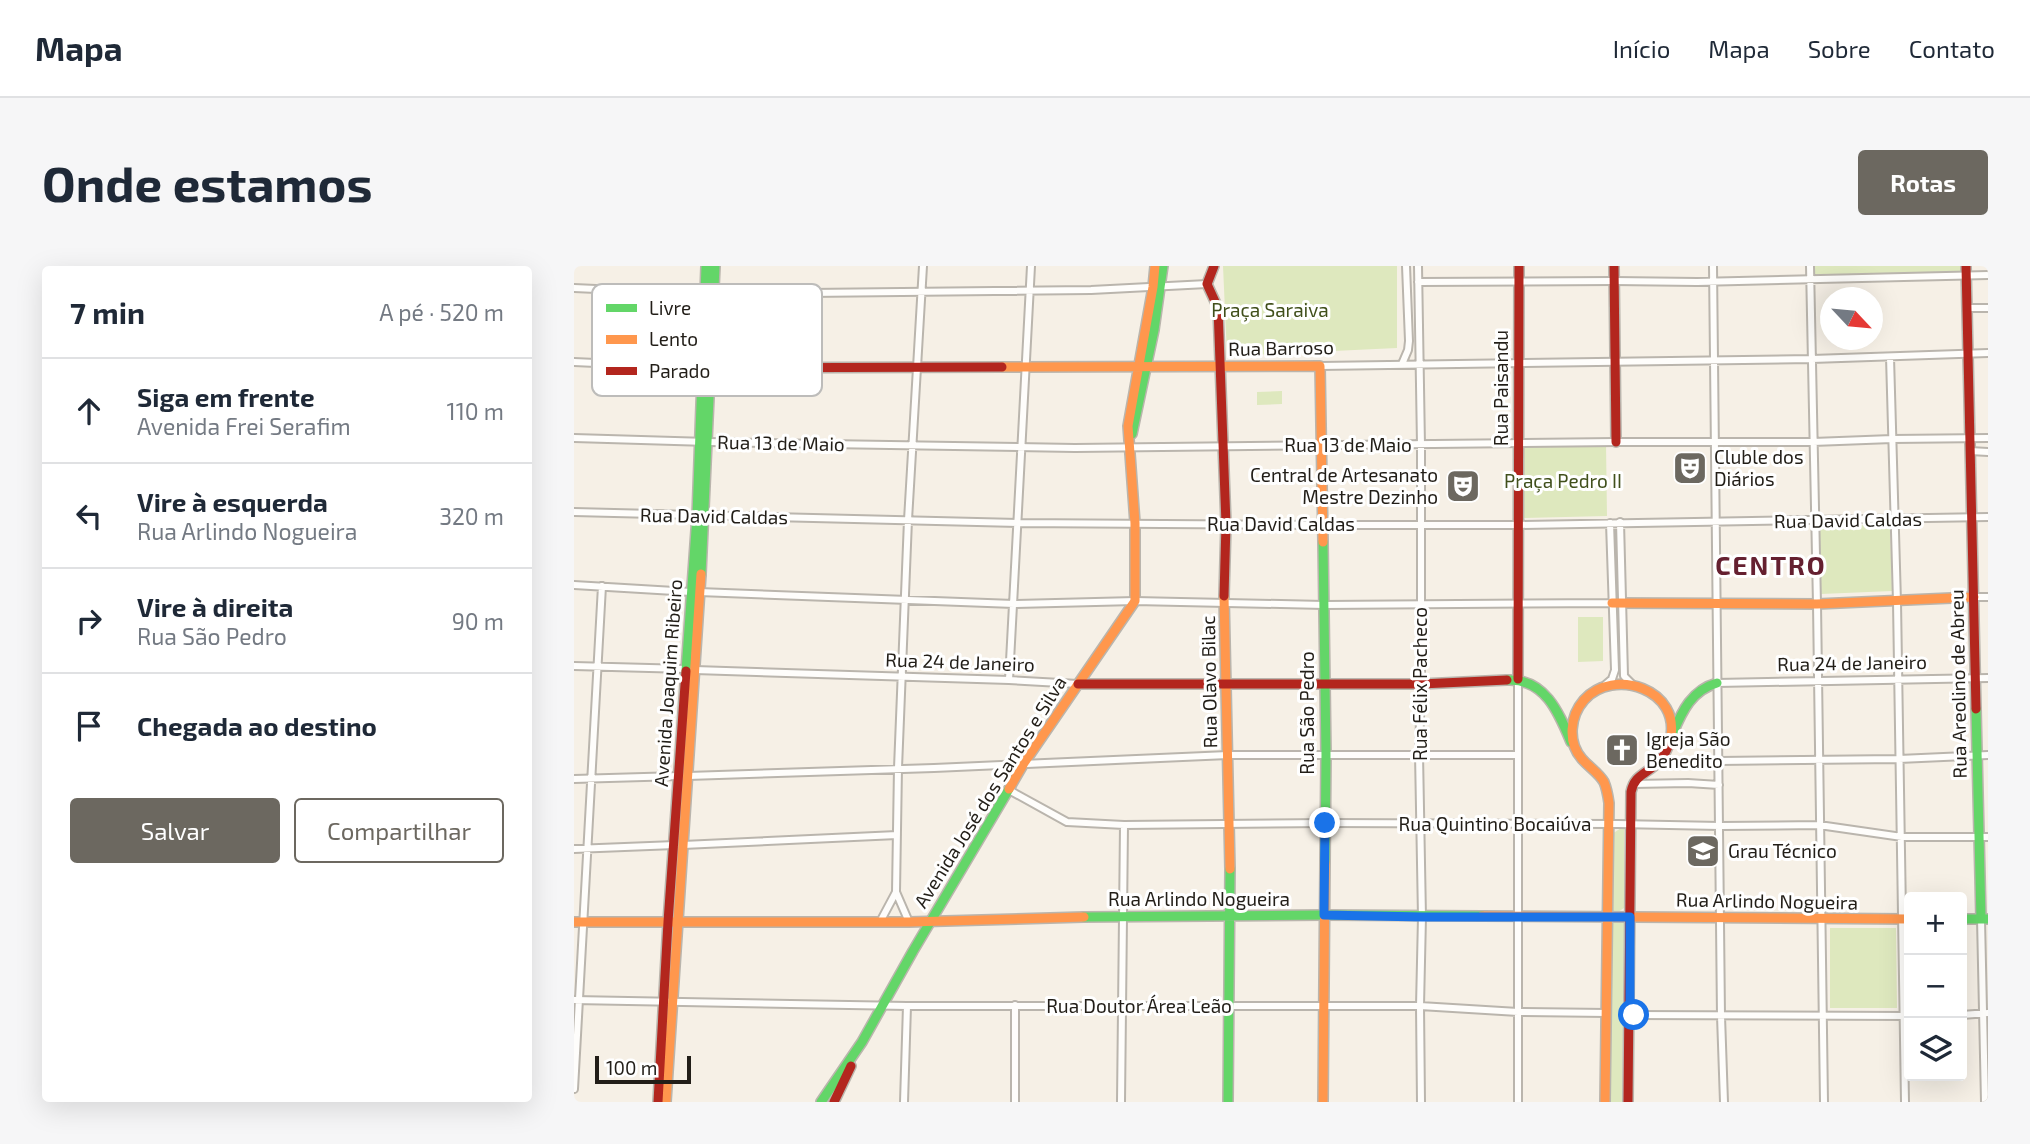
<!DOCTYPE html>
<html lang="pt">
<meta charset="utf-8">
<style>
body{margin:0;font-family:"Exo 2",sans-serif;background:#f6f6f7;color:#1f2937}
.controls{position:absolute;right:21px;bottom:21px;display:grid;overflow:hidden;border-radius:7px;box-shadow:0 7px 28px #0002}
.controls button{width:63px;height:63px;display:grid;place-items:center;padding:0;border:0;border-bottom:2px solid #e0e1e3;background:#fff;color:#1f2937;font:35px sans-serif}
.compass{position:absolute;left:1246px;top:21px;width:63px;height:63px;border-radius:50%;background:#fff;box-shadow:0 7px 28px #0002;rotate:116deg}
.scale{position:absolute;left:21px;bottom:18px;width:96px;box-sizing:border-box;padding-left:7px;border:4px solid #221e18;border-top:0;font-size:19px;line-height:24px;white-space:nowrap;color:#221e18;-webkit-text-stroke:5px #fff;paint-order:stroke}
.stop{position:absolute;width:21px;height:21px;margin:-16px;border:5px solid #1a73e8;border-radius:50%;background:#fff}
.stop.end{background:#1a73e8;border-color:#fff;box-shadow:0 2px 7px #0008}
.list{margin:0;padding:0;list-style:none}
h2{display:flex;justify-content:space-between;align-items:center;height:91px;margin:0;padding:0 28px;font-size:30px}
h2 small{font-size:23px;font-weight:400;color:#747a83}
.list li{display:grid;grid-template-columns:46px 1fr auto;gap:21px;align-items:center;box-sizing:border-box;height:105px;padding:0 28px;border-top:2px solid #e0e1e3}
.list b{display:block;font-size:26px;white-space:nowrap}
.list p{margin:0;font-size:23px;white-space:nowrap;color:#747a83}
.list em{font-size:23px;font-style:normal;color:#747a83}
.actions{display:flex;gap:14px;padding:21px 28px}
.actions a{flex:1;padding:16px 0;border:2px solid #6c6860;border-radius:7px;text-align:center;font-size:24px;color:#6c6860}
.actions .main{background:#6c6860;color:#fff}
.icon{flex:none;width:38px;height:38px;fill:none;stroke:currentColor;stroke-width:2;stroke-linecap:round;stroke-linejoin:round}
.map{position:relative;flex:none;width:1414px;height:836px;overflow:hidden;border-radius:7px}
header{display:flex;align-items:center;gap:42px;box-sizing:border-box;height:98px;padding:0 35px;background:#fff;border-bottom:2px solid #e0e1e3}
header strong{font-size:33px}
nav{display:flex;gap:38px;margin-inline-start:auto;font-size:24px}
.intro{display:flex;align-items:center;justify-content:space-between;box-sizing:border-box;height:168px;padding:0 42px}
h1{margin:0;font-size:49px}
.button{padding:18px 32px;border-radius:7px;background:#6c6860;color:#fff;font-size:24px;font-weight:700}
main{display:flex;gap:42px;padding:0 42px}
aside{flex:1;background:#fff;border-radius:7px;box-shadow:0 7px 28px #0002}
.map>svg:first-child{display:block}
</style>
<header>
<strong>Mapa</strong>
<nav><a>Início</a><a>Mapa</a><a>Sobre</a><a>Contato</a></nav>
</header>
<div class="intro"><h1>Onde estamos</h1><a class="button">Rotas</a></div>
<main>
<aside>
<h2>7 min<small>A pé · 520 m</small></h2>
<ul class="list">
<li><svg class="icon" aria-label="ahead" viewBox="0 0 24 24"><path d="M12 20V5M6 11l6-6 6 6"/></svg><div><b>Siga em frente</b><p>Avenida Frei Serafim</p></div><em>110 m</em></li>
<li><svg class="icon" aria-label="left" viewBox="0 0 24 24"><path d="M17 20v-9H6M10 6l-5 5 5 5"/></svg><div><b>Vire à esquerda</b><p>Rua Arlindo Nogueira</p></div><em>320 m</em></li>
<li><svg class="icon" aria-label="right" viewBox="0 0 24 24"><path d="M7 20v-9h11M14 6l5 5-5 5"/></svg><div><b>Vire à direita</b><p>Rua São Pedro</p></div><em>90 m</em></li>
<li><svg class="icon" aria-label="arrive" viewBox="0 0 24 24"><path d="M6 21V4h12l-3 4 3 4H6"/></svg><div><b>Chegada ao destino</b></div></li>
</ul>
<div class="actions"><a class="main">Salvar</a><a>Compartilhar</a></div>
</aside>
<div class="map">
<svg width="1414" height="836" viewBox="0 0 1414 836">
<rect width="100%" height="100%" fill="#f6f0e6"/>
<path fill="#dee8be" d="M649,0H823V82L653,90Z
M1237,0H1390V8L1239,13Z
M708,125V138L683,139V126Z
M1032,177L1033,250L945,252L946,179Z
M1316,258L1318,325L1247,328L1245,261Z
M1004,351H1029V395L1004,396Z
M1047,562L1050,563V642L1044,646L1039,645L1038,568Z
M1039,654L1050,656L1048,836H1035L1037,656Z
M1256,662H1322L1323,742H1256Z"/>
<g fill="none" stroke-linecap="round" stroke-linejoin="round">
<g stroke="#bab5ad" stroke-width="10">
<path id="street" d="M844,0L847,179V418L845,488L848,651L846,740L847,836
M1139,0L1147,750L1150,836
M1236,0L1243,338L1250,836
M844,16L1040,15L1123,16L1414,9
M0,22L132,28
M141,28L517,24L633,18
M1393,42H1414
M1316,91L1323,336L1331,836
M0,96L129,102
M828,98L834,84L835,75L832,0
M746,100L1238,93L1414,87
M0,172L134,176L501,182L1042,176H1239L1318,173L1414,172
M1396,185L1414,186
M0,246L444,257L750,259H943L1414,251
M1046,256L1050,410L1059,419
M0,319L117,326
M125,326L440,338L561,335L750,339L1038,337
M1400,331H1414
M0,400L113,403
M121,404L435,414L504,418
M944,413V836
M435,414L457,0
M1143,417L1414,412
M1031,419L1038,413L1041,404L1036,257
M1145,495L1325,493L1414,489
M114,510L360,502L654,489H943
M0,513L105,510
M1059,518L1114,517L1145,519
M435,524L493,556L550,559L751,557L1044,558L1146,560L1245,559L1328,571H1414
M109,579L323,569
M0,583L101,579
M1407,653L1411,836
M306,656L322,626
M335,656L322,626L324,502L334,254L349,0
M0,734L333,740H846L944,746L1033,747
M441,739V836
M1056,749L1335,750
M1388,749L1414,747
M0,823L28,320
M330,836L333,740
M547,836L550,559"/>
</g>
<g stroke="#bab5ad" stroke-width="12">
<path id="fast" d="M558,168L580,64L589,0
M749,276L752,489L751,596
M127,308L141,0
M112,405L123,250L132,0
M933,414C971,412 985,447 997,476
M1402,443L1407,653
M1099,467C1108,445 1118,424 1143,417
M510,651L750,649L908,650
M1388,653H1414
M247,836L288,776L339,685L435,523
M654,836L656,603"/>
</g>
<g stroke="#bab5ad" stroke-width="12">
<path id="slow" d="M428,101L746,100L749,276
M650,330L656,603
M1038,337L1243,338L1400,331
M435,523L450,497L561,335V257L554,160L579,21L581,0
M908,650L1335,653
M0,656H335L510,651
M92,836L127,308
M749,836L751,596
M1031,836L1035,537C1034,530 1033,523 1030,516C1025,507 1015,501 1008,493C993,476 996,450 1010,434C1039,401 1109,423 1096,475"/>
</g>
<g stroke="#bab5ad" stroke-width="12">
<path id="jam" d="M640,0L633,18L644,42L652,258L650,330
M1040,0L1042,176
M1392,0L1402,443
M130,102L428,101
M944,413L945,0
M504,418H847L933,414
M84,836L94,656L112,405
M260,836L277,800
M1054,836L1057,526C1060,511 1069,509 1080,500C1088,494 1093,485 1096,475"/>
</g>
<use href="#street" stroke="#fefdfb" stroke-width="6"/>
<use href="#fast" stroke="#63d668" stroke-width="9"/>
<use href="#slow" stroke="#ff974d" stroke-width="9"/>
<use href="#jam" stroke="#b3261e" stroke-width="9"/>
</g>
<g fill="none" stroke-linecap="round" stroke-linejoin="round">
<path stroke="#1a73e8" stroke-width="9" d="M751,557L750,649L848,651H1056V749H1060"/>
</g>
<defs>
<g id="theatre-square" transform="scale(1.75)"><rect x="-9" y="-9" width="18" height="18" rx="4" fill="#6c6860" stroke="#fff"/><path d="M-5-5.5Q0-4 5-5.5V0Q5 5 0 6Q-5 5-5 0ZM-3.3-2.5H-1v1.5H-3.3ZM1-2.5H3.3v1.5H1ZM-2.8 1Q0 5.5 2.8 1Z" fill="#fff"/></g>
<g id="church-square" transform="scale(1.75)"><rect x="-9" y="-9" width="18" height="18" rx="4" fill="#6c6860" stroke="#fff"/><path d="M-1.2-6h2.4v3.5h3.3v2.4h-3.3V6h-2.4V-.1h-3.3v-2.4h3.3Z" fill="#fff"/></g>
<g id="university-square" transform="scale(1.75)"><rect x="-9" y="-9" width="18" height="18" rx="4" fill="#6c6860" stroke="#fff"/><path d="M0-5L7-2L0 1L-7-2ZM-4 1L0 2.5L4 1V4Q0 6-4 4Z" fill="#fff"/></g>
</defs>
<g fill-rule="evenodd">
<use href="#theatre-square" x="1116" y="202"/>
<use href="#theatre-square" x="889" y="220"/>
<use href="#church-square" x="1048" y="484"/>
<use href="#university-square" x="1129" y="585"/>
</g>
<g text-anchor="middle" stroke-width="6" stroke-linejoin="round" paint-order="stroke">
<g font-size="19" fill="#41501c" stroke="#fff">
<text x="696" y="51">Praça Saraiva</text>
<text x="989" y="222">Praça Pedro II</text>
</g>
<g font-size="19" fill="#221e18" stroke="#fff">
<text transform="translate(707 82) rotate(-1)" y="7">Rua Barroso</text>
<text transform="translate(927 122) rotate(-90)" y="7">Rua Paisandu</text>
<text transform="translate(207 177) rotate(1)" y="7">Rua 13 de Maio</text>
<text x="774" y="186">Rua 13 de Maio</text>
<text transform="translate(140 250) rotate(1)" y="7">Rua David Caldas</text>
<text transform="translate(1274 254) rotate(-1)" y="7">Rua David Caldas</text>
<text x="707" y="265">Rua David Caldas</text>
<text transform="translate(386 396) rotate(2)" y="7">Rua 24 de Janeiro</text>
<text transform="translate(1278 397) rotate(-1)" y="7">Rua 24 de Janeiro</text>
<text transform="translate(635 416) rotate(-91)" y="7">Rua Olavo Bilac</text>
<text transform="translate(94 417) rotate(-86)" y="7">Avenida Joaquim Ribeiro</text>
<text transform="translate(846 418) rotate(-90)" y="7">Rua Félix Pacheco</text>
<text transform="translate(1384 418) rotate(-91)" y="7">Rua Areolino de Abreu</text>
<text transform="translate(733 447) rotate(-90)" y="7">Rua São Pedro</text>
<text transform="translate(416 526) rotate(-58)" y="7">Avenida José dos Santos e Silva</text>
<text x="921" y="565">Rua Quintino Bocaiúva</text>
<text x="625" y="640">Rua Arlindo Nogueira</text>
<text transform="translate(1193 635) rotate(1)" y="7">Rua Arlindo Nogueira</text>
<text x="565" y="747">Rua Doutor Área Leão</text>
</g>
<g font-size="19" fill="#221e18" stroke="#fff" text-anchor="start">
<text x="1140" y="198">Cluble dos<tspan x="1140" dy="22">Diários</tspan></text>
<text x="864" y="216" text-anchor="end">Central de Artesanato<tspan x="864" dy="22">Mestre Dezinho</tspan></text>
<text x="1072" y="480">Igreja São<tspan x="1072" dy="22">Benedito</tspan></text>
<text x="1154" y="592">Grau Técnico</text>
</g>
<g font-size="26" font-weight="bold" letter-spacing="2" fill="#652030" stroke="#fff">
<text x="1197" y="309">CENTRO</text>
</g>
</g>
<rect x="18" y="18" width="230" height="112" rx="10" fill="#fff" stroke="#bdbcba" stroke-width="2"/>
<rect x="32" y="38" width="31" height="8" fill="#63d668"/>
<rect x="32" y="69" width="31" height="9" fill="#ff974d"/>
<rect x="32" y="101" width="31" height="8" fill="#b3261e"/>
<g font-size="19" fill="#221e18">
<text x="75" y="49">Livre</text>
<text x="75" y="80">Lento</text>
<text x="75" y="112">Parado</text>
</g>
</svg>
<div class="controls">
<button>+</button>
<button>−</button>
<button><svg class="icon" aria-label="layers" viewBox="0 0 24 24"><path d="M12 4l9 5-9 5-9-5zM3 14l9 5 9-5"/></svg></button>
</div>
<svg class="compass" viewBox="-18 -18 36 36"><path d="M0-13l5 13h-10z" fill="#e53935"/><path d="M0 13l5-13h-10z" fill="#747a83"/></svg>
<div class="scale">100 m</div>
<div class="stop" style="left:1060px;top:749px"></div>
<div class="stop end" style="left:751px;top:557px"></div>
</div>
</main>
